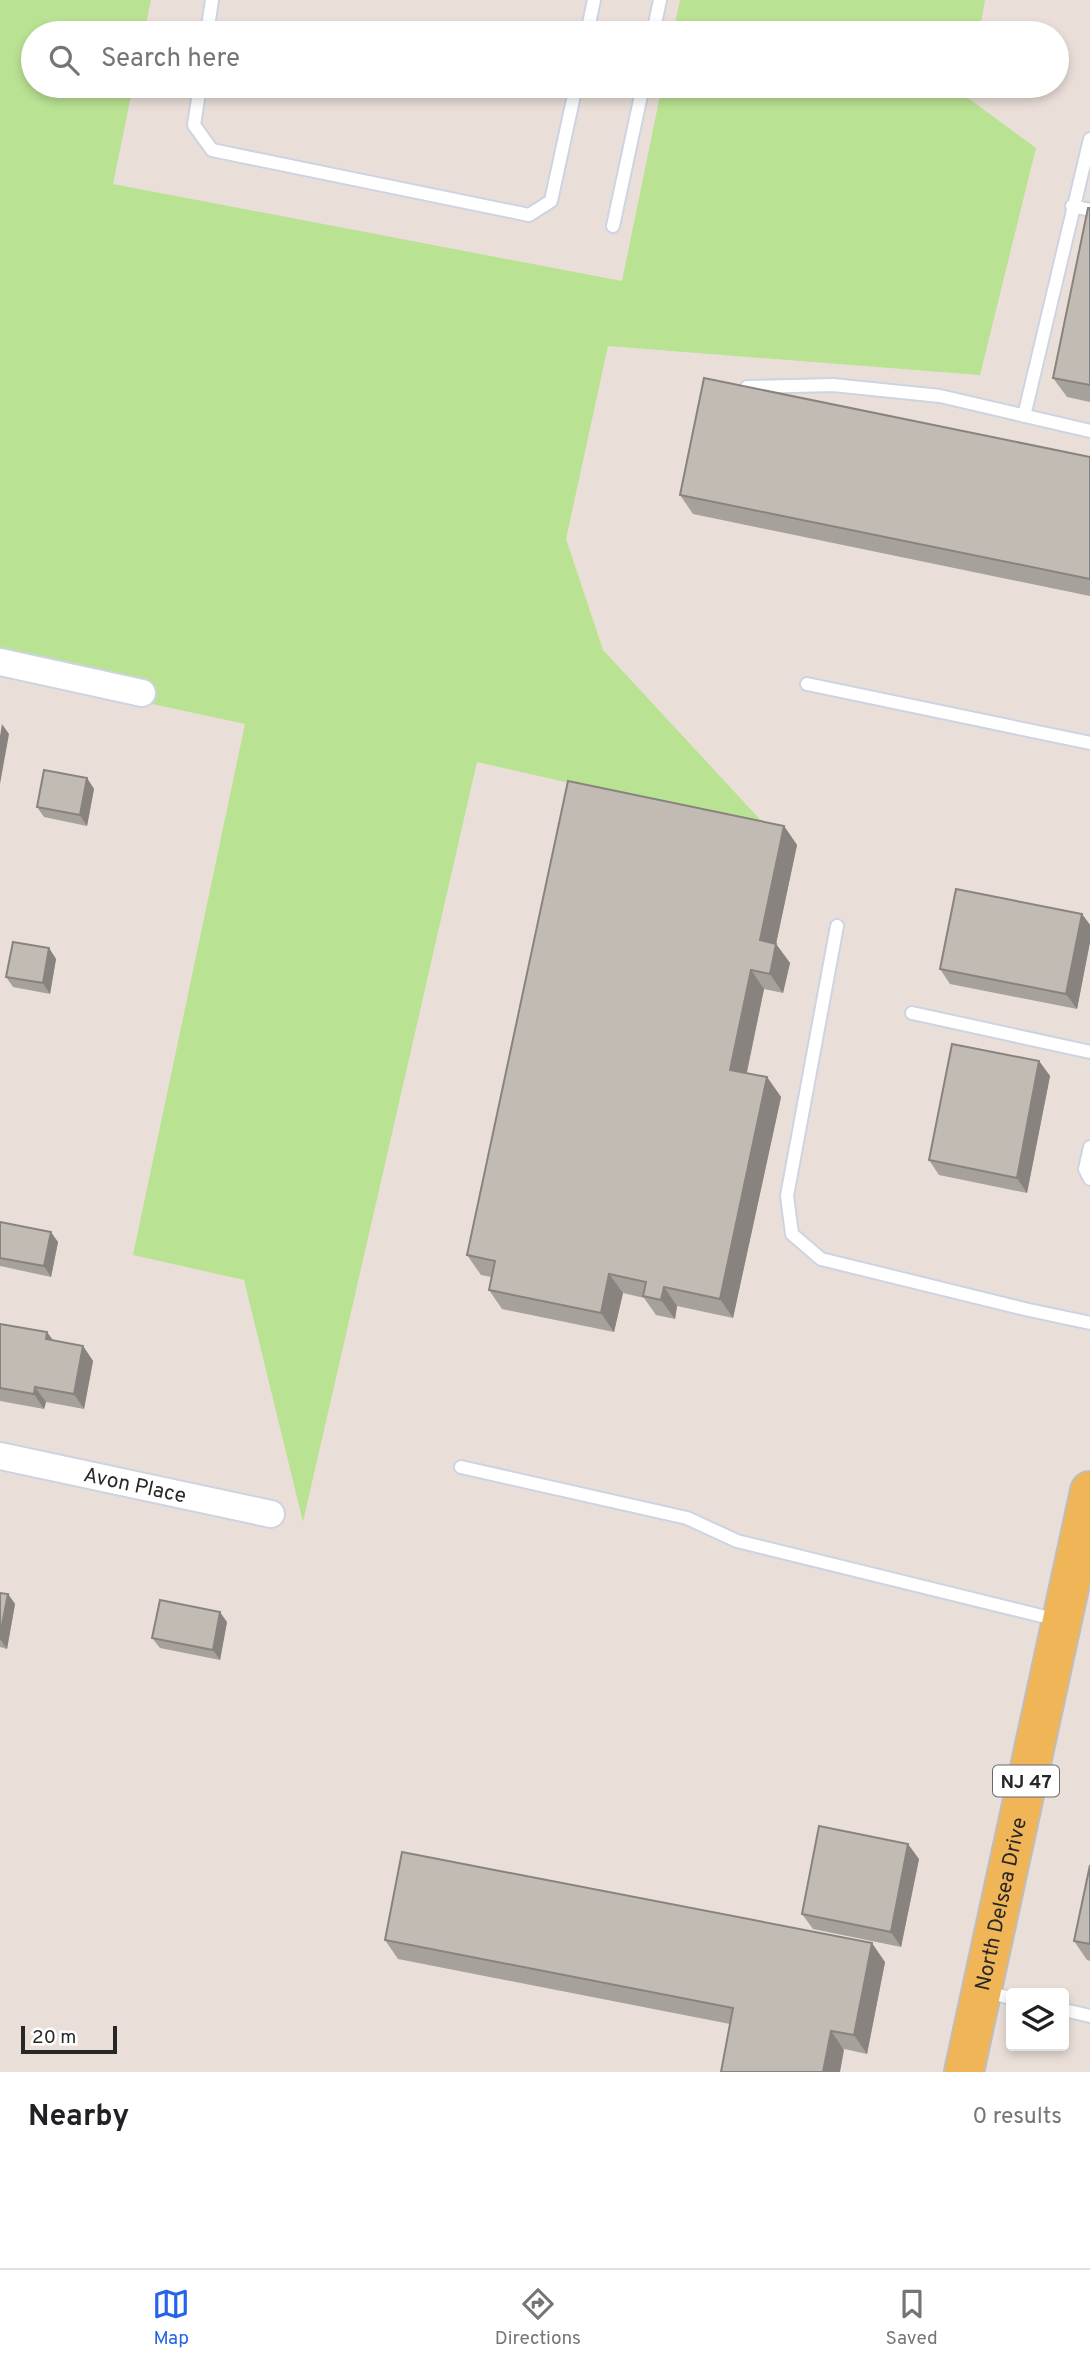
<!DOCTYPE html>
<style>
body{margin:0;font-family:Overpass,sans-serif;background:#f6f6f6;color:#202124}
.controls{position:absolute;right:21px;bottom:21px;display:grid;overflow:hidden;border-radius:7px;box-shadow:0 4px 10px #0003}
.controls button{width:63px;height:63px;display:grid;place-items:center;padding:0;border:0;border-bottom:2px solid #e0e0e0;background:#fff;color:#202124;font:35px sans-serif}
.scale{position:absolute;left:21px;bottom:18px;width:96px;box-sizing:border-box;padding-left:7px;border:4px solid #272727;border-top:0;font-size:19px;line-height:24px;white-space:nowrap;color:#272727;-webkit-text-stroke:5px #fff;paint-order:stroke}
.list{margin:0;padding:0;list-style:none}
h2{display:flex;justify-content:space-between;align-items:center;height:91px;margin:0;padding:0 28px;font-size:30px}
h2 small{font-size:23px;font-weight:400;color:#757577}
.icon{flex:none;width:38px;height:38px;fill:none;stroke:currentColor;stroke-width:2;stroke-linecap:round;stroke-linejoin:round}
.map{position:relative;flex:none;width:1090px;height:2072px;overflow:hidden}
.search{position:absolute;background:#fff;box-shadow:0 4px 10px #0003;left:21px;right:21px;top:21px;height:77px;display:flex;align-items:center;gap:18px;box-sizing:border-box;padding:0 24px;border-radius:38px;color:#757577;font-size:26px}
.sheet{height:196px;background:#fff}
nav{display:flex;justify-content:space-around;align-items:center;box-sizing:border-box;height:98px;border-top:2px solid #e0e0e0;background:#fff;font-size:19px;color:#757577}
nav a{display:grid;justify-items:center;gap:4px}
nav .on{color:#2563eb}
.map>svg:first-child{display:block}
</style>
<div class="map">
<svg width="1090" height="2072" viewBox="0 0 1090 2072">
<rect width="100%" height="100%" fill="#eadfd8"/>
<path fill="#bae293" d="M0,0H151L144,33H33V86H133L113,184L622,281L662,86H970L968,98L1036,148L980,375L608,346L566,539L603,650L768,828L477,762L303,1522L244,1280L133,1255L245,724L0,671Z
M680,0H985L979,33H673Z"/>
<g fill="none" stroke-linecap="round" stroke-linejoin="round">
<g stroke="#cdd4e1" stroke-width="16">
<path id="lane" d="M207,33L212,0
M587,33L594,0
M653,33L660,0
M200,86L194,125L212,150L529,215L551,201L576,86
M1072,206L1090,210
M613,226L643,86
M747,387L833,385L940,396L1090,431
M1024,416L1090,139
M807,684L1090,743
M837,926L787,1196L792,1234L821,1259L1029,1310L1090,1323
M912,1013L1090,1052
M1090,1147L1085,1169L1090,1179
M461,1467L687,1518L737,1541L1058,1620
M986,1992L1011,1998
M1064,2010L1090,2016"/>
</g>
<g stroke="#cdd4e1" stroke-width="30">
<g id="street">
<path d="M0,662L142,693"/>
<path id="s1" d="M0,1456L271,1514"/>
</g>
</g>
<g stroke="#bebebe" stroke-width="42">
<g id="primary">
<path id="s2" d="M964,2072L1090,1491"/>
</g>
</g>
<use href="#lane" stroke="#fff" stroke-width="12"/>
<use href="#street" stroke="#fff" stroke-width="26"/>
<use href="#primary" stroke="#f0b556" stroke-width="38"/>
</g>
<path fill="#a7a19b" d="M1090,208V402L1067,397L1053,378Z
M1090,457V596L693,514L680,495Z
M87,778L94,789L87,826L44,817L37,807Z
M784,826L797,845L776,944L790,963L783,993L764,989L747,1073L767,1077L781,1097L733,1318L677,1306L675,1319L656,1315L644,1298L623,1293L614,1332L502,1309L489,1290L491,1277L481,1275L467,1255Z
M1082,914L1090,925V942L1077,1009L950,984L940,969Z
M49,948L56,959L50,994L13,987L6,977Z
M1039,1061L1050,1076L1027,1193L939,1175L929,1160Z
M0,1222L58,1242L51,1277L0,1266Z
M0,1324L53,1340L83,1346L93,1361L84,1409L46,1402L44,1409L0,1401Z
M0,1593L8,1594L15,1604L7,1649L0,1647Z
M227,1622L220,1660L160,1648L152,1638Z
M919,1859L901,1947L813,1929L802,1914Z
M1090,1865V1961L1087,1960L1074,1941Z
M385,1940L885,1962L867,2054L730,2024L398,1959Z"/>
<path fill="#88837e" d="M2,724L9,734L0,784V736Z
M87,778L94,789L87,826L80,815Z
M784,826L797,845L776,944L790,963L783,993L770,974L760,940Z
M1082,914L1090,925V942L1077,1009L1066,994Z
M49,948L56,959L50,994L43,983Z
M751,970L764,989L743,1089L730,1070Z
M1039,1061L1050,1076L1027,1193L1017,1178Z
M767,1077L781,1097L733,1318L720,1299Z
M51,1232L58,1242L51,1277L44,1266Z
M609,1274L623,1293L614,1332L601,1313Z
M664,1287L677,1306L675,1319L661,1300Z
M47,1332L58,1347L46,1339Z
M83,1346L93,1361L84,1409L74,1394Z
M35,1387L46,1402L44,1409L34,1394Z
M8,1594L15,1604L7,1649L0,1639V1635Z
M220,1612L227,1622L220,1660L213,1650Z
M908,1844L919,1859L901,1947L891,1932Z
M872,1943L885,1962L867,2054L854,2035Z
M831,2031L844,2050L840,2072H823Z"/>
<path fill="#c2bbb4" stroke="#88837e" stroke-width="2" d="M1088,208H1090V385L1053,378Z
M704,378L1090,457V579L680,495Z
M44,770L87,778L80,815L37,807Z
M568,781L784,826L760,940L776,944L770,974L751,970L730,1070L767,1077L720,1299L664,1287L661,1300L643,1296L646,1282L609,1274L601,1313L489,1290L495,1261L467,1255Z
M956,889L1082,914L1066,994L940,969Z
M13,942L49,948L43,983L6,977Z
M952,1044L1039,1061L1017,1178L929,1160Z
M0,1222L51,1232L44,1266L0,1258Z
M0,1324L47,1332L46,1339L83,1346L74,1394L35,1387L34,1394L0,1388Z
M0,1593L8,1594L0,1635Z
M160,1600L220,1612L213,1650L152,1638Z
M819,1826L908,1844L891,1932L802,1914Z
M402,1852L872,1943L854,2035L831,2031L823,2072H721L733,2008L385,1940Z
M1090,1865V1944L1074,1941Z"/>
<g text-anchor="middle" stroke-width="7" stroke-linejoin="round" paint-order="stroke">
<rect fill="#fff" stroke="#686868" stroke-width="2" x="993" y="1765.5" width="66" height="31" rx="5"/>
<g font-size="19" font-weight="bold" fill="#272727">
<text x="1026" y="1788">NJ 47</text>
</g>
<g font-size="21" fill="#272727" stroke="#fff">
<text dy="7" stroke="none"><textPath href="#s1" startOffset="138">Avon Place</textPath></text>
<text dy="7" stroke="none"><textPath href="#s2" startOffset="172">North Delsea Drive</textPath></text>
</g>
</g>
</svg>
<div class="controls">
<button><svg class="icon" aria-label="layers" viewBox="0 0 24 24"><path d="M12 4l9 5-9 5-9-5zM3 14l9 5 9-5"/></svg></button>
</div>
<div class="scale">20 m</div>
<div class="search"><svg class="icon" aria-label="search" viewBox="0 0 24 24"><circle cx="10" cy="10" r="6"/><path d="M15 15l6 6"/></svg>Search here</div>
</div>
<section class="sheet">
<h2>Nearby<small>0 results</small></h2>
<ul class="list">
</ul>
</section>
<nav>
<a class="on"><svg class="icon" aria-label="map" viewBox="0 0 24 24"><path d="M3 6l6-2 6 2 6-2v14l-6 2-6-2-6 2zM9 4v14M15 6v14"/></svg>Map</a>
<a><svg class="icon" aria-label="directions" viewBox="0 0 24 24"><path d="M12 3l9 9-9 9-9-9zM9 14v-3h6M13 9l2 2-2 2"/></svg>Directions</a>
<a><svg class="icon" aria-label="saved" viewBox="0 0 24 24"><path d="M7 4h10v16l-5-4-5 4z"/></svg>Saved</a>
</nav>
